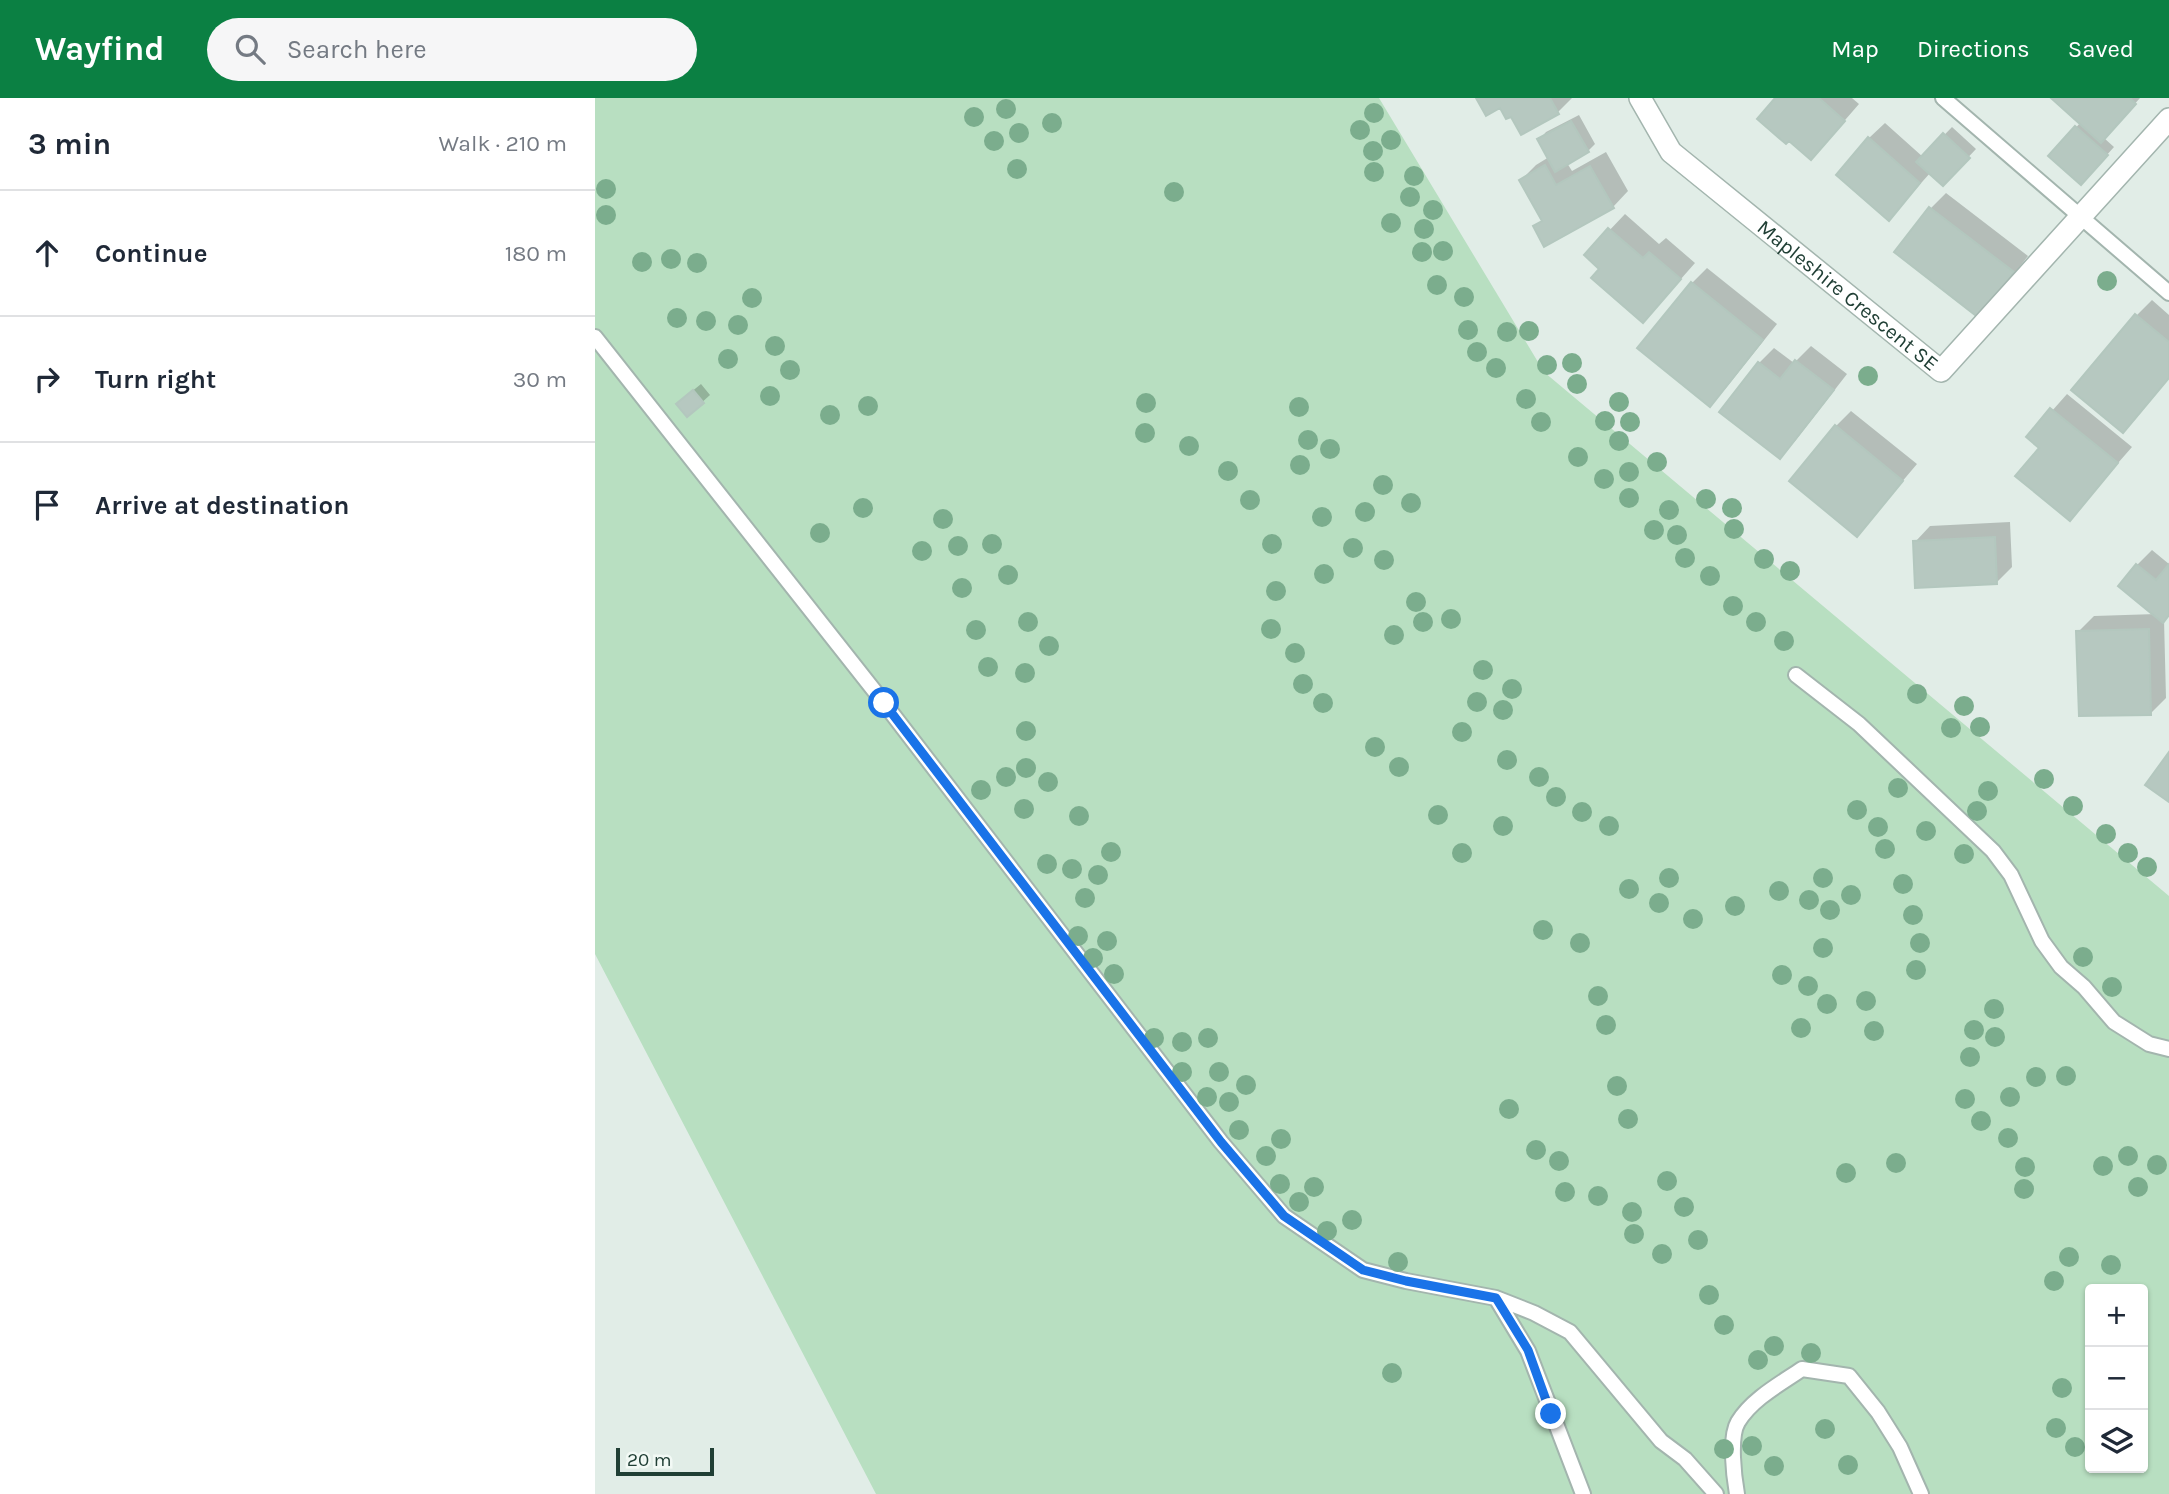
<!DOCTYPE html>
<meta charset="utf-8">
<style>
body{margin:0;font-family:Karla,sans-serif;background:#f6f6f7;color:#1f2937}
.controls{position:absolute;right:21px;bottom:21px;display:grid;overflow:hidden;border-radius:7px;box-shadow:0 2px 5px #0004}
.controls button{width:63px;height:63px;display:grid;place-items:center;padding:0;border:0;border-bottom:2px solid #e0e1e3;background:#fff;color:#1f2937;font:35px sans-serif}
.scale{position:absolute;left:21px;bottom:18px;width:98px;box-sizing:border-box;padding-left:7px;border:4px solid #203f35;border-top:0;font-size:19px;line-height:24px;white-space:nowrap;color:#203f35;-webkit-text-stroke:5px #f2f9f5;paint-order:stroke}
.stop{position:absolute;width:21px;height:21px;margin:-16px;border:5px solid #1a73e8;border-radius:50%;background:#fff}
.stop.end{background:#1a73e8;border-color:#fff;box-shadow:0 2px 7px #0008}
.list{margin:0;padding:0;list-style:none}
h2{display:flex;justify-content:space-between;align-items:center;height:91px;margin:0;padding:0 28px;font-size:30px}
h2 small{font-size:23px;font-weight:400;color:#747a83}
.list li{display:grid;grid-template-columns:46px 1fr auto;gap:21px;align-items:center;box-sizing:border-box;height:126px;padding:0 28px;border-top:2px solid #e0e1e3}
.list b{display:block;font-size:26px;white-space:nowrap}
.list em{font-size:23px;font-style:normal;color:#747a83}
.icon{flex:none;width:38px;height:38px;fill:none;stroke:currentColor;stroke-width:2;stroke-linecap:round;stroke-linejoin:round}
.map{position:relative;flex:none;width:1574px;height:1396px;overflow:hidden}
header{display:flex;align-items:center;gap:42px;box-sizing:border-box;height:98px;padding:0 35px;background:#0b8043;color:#fff}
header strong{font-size:33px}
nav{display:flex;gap:38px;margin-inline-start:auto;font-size:24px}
.search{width:490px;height:63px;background:#f6f6f7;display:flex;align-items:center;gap:18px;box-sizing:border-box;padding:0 24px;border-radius:38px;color:#747a83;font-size:26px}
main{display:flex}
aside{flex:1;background:#fff}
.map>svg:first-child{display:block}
</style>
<header>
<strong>Wayfind</strong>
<div class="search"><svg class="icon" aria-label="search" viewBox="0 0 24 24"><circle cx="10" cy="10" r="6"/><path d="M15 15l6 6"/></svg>Search here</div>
<nav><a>Map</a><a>Directions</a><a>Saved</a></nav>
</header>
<main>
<aside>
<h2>3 min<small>Walk · 210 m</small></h2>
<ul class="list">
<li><svg class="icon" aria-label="ahead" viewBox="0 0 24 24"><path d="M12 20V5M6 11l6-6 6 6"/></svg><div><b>Continue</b></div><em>180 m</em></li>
<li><svg class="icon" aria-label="right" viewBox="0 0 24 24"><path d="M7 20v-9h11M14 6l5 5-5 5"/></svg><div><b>Turn right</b></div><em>30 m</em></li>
<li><svg class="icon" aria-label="arrive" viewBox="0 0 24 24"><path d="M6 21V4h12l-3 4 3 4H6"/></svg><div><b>Arrive at destination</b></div></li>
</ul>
</aside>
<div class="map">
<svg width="1574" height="1396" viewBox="0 0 1574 1396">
<rect width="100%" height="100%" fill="#e1ede7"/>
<path fill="#b8dfc1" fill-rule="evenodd" d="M0,0H784L949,274L1574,798V1396H281L0,856ZM1495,1191H1548V1370H1495Z"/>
<path fill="#0003" d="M883,0H977L963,14L917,16L906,8Z
M1183,0H1257L1264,6L1231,44Z
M1459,0H1545L1509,40L1519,49L1493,78L1455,58L1486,24Z
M984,17L1000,46L993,53L972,65L977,73L1011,54L1033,93L1018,109L940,129L948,121L926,82L941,67L954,59L944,42L951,34Z
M1290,25L1328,59L1357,29L1381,51L1348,86L1336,74L1294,121L1274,40Z
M1351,95L1433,158L1399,202L1336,110Z
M1030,116L1064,146L1071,140L1100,165L1063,207L1007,171L991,157Z
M1112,170L1182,226L1130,291L1115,306L1097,185Z
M1557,202L1574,217V280L1527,333L1542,217Z
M1216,248L1252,276L1200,343L1185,359L1164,265L1179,250L1199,265Z
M106,286L115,297L93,317L90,299Z
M1472,296L1537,349L1475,420L1447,349L1434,339Z
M1256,313L1322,366L1262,437L1241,328Z
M1415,424L1417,469L1402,484L1320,444L1335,428Z
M1557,452L1574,466V516L1569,521L1571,600L1556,615L1483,534L1499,518L1561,516L1542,467Z"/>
<path fill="#b6c8c0" stroke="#b3c7be" stroke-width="2" d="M881,0H955L964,16L926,37L916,19L911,21L905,10L891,18Z
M1180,0H1224L1250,23L1216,62L1194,43L1191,46L1162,21Z
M1456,0H1535L1541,6L1506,45Z
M976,23L994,54L960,74L942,41Z
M1480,28L1513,57L1486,87L1453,58Z
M1348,35L1375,60L1348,88L1321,64Z
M1273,39L1325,85L1294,123L1241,77Z
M950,67L961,87L995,68L1019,110L949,149L938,128L947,123L924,82Z
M1334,109L1419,174L1384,220L1299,154Z
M1013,130L1048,160L1054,154L1086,181L1048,225L996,180L1004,171L989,157Z
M1096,184L1168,242L1115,309L1042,250Z
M1540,216L1574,244V280L1528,335L1476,292Z
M1200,262L1239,292L1185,361L1124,314L1163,264L1185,281Z
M98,292L109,305L92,319L81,306Z
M1455,310L1523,365L1475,423L1420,378L1444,350L1431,339Z
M1240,327L1308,383L1262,439L1194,383Z
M1400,439L1402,486L1320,490L1318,443Z
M1541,466L1561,482L1574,466V517L1568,525L1523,488Z
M1554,531L1556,617L1484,618L1481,533Z
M1574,654V704L1550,687Z"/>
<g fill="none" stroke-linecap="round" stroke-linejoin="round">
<g stroke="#a3b5ae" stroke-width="18">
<path id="lane" d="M1348,0L1574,195
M0,239L289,605L626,1044L689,1118L768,1172L811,1183L901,1200L939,1215L975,1234L1066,1343L1090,1361L1121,1396
M1201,577L1264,626L1398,753L1416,777L1447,843L1466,869L1489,889L1519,924L1554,946L1574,951
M901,1200L933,1253L988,1396
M1142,1396C1139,1379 1134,1339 1143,1324C1157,1301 1185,1286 1207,1271L1254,1278L1283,1314L1305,1349L1326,1396"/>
</g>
<g stroke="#a3b5ae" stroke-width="24">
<g id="street">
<path id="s1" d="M1045,0L1076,54L1346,273L1574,21"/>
</g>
</g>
<use href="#lane" stroke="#fff" stroke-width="14"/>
<use href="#street" stroke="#fff" stroke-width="21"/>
</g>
<g fill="#7bad8d">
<circle cx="411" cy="11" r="10"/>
<circle cx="779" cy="15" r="10"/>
<circle cx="379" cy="19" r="10"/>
<circle cx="457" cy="25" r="10"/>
<circle cx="765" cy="32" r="10"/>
<circle cx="424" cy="35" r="10"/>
<circle cx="796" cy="42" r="10"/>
<circle cx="399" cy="43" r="10"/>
<circle cx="778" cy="53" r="10"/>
<circle cx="422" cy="71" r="10"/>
<circle cx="779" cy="74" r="10"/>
<circle cx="819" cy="78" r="10"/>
<circle cx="11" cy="91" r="10"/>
<circle cx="579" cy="94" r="10"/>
<circle cx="815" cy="99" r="10"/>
<circle cx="838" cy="112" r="10"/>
<circle cx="11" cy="117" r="10"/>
<circle cx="796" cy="125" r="10"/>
<circle cx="829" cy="131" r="10"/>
<circle cx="848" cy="153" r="10"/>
<circle cx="827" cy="154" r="10"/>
<circle cx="76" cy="161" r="10"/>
<circle cx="47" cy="164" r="10"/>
<circle cx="102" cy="165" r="10"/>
<circle cx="1512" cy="183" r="10"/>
<circle cx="842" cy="187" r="10"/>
<circle cx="869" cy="199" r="10"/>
<circle cx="157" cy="200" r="10"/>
<circle cx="82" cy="220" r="10"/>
<circle cx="111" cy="223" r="10"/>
<circle cx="143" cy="227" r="10"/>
<circle cx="873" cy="232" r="10"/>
<circle cx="934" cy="233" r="10"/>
<circle cx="912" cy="234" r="10"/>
<circle cx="180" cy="248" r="10"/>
<circle cx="882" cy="254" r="10"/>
<circle cx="133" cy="261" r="10"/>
<circle cx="977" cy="265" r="10"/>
<circle cx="952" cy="267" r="10"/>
<circle cx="901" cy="270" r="10"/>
<circle cx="195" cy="272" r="10"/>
<circle cx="1273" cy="278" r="10"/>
<circle cx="982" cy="286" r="10"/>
<circle cx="175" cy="298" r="10"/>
<circle cx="931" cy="301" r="10"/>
<circle cx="1024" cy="304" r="10"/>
<circle cx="551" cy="305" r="10"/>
<circle cx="273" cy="308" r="10"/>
<circle cx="704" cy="309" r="10"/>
<circle cx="235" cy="317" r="10"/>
<circle cx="1010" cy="323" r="10"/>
<circle cx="946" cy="324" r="10"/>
<circle cx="1035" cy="324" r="10"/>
<circle cx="550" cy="335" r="10"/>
<circle cx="713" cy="342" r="10"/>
<circle cx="1024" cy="343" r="10"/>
<circle cx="594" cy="348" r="10"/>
<circle cx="735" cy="351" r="10"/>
<circle cx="983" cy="359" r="10"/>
<circle cx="1062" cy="364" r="10"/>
<circle cx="705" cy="367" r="10"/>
<circle cx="633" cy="373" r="10"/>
<circle cx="1034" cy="374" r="10"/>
<circle cx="1009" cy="381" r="10"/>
<circle cx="788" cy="387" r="10"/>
<circle cx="1034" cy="400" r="10"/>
<circle cx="1111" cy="401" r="10"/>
<circle cx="655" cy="402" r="10"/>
<circle cx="816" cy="405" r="10"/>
<circle cx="268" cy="410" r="10"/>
<circle cx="1137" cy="410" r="10"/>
<circle cx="1074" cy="412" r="10"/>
<circle cx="770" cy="414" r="10"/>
<circle cx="727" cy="419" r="10"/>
<circle cx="348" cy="421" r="10"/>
<circle cx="1139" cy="431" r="10"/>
<circle cx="1059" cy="432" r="10"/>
<circle cx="225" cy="435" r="10"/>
<circle cx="1082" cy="437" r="10"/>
<circle cx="397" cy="446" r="10"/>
<circle cx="677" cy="446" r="10"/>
<circle cx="363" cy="448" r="10"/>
<circle cx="758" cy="450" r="10"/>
<circle cx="327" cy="453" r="10"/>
<circle cx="1090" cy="460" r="10"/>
<circle cx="1169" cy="461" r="10"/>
<circle cx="789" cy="462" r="10"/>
<circle cx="1195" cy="473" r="10"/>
<circle cx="729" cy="476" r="10"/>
<circle cx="413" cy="477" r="10"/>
<circle cx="1115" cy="478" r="10"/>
<circle cx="367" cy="490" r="10"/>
<circle cx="681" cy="493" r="10"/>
<circle cx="821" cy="504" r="10"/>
<circle cx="1138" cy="508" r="10"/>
<circle cx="856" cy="521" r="10"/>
<circle cx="433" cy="524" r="10"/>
<circle cx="828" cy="524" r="10"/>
<circle cx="1161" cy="524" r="10"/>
<circle cx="676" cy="531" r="10"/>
<circle cx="381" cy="532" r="10"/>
<circle cx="799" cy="537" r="10"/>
<circle cx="1189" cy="543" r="10"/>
<circle cx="454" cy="548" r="10"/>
<circle cx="700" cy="555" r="10"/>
<circle cx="393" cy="569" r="10"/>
<circle cx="888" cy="572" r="10"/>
<circle cx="430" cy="575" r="10"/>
<circle cx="708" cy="586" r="10"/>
<circle cx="917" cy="591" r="10"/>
<circle cx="1322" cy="596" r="10"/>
<circle cx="882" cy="604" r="10"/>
<circle cx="728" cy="605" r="10"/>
<circle cx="1369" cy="608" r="10"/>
<circle cx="908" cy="612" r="10"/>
<circle cx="1385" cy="629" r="10"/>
<circle cx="1356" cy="630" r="10"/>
<circle cx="431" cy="633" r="10"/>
<circle cx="867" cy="634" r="10"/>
<circle cx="780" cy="649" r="10"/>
<circle cx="912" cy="662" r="10"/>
<circle cx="804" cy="669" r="10"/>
<circle cx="431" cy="670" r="10"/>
<circle cx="411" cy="679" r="10"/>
<circle cx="944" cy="679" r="10"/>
<circle cx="1449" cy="681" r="10"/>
<circle cx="453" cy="684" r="10"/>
<circle cx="1303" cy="690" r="10"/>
<circle cx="386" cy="692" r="10"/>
<circle cx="1393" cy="693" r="10"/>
<circle cx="961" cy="699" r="10"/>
<circle cx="1478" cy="708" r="10"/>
<circle cx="429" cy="711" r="10"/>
<circle cx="1262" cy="712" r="10"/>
<circle cx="1382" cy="713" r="10"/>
<circle cx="987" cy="714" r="10"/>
<circle cx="843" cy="717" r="10"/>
<circle cx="484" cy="718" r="10"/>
<circle cx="908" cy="728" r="10"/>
<circle cx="1014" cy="728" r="10"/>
<circle cx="1283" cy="729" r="10"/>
<circle cx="1331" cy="733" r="10"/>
<circle cx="1511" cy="736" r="10"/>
<circle cx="1290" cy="751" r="10"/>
<circle cx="516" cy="754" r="10"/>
<circle cx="867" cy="755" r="10"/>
<circle cx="1533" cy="755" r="10"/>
<circle cx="1369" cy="756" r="10"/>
<circle cx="452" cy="766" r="10"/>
<circle cx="1552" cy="769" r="10"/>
<circle cx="477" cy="771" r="10"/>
<circle cx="503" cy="777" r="10"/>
<circle cx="1074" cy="780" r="10"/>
<circle cx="1228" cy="780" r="10"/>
<circle cx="1308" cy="786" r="10"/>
<circle cx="1034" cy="791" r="10"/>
<circle cx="1184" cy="793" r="10"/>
<circle cx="1256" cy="797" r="10"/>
<circle cx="490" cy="800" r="10"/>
<circle cx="1214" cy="802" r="10"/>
<circle cx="1064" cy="805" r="10"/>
<circle cx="1140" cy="808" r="10"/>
<circle cx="1235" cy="812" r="10"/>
<circle cx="1318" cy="817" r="10"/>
<circle cx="1098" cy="821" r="10"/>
<circle cx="948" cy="832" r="10"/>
<circle cx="483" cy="838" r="10"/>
<circle cx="512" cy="843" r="10"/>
<circle cx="985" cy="845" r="10"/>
<circle cx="1325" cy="845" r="10"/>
<circle cx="1228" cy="850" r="10"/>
<circle cx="1488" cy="859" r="10"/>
<circle cx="498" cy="860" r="10"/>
<circle cx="1321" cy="872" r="10"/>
<circle cx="519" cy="876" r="10"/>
<circle cx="1187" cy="877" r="10"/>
<circle cx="1213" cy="888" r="10"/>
<circle cx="1517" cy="889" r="10"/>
<circle cx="1003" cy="898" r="10"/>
<circle cx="1271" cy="903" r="10"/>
<circle cx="1232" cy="906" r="10"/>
<circle cx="1399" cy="911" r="10"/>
<circle cx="1011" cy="927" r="10"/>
<circle cx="1206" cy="930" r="10"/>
<circle cx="1379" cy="932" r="10"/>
<circle cx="1279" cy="933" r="10"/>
<circle cx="1400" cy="939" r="10"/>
<circle cx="559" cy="940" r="10"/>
<circle cx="613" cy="940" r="10"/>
<circle cx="587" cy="944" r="10"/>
<circle cx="1375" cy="959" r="10"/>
<circle cx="587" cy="974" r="10"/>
<circle cx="624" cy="974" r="10"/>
<circle cx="1471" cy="978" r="10"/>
<circle cx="1441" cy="979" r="10"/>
<circle cx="651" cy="987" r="10"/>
<circle cx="1022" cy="988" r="10"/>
<circle cx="612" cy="999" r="10"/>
<circle cx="1415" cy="999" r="10"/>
<circle cx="1370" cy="1001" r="10"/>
<circle cx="634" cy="1004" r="10"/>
<circle cx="914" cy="1011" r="10"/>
<circle cx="1033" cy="1021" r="10"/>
<circle cx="1386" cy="1023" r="10"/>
<circle cx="644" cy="1032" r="10"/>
<circle cx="1413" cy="1040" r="10"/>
<circle cx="686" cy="1041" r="10"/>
<circle cx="941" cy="1052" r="10"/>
<circle cx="671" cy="1058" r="10"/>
<circle cx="1533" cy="1058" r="10"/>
<circle cx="964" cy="1063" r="10"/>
<circle cx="1301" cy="1065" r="10"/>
<circle cx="1562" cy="1067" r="10"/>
<circle cx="1508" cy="1068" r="10"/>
<circle cx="1430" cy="1069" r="10"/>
<circle cx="1251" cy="1075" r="10"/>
<circle cx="1072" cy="1083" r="10"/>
<circle cx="685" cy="1086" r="10"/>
<circle cx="719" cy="1089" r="10"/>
<circle cx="1543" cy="1089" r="10"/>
<circle cx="1429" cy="1091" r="10"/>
<circle cx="970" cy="1094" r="10"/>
<circle cx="1003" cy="1098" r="10"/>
<circle cx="704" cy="1104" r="10"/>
<circle cx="1089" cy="1109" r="10"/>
<circle cx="1037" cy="1114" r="10"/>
<circle cx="757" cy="1122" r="10"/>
<circle cx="732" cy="1133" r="10"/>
<circle cx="1039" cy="1136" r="10"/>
<circle cx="1103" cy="1142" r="10"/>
<circle cx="1067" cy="1156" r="10"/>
<circle cx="1474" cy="1159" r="10"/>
<circle cx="803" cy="1164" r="10"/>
<circle cx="1516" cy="1167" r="10"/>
<circle cx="1459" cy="1183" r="10"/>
<circle cx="1114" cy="1197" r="10"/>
<circle cx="1129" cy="1227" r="10"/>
<circle cx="1179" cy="1248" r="10"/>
<circle cx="1216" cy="1255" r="10"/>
<circle cx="1163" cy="1262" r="10"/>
<circle cx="797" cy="1275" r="10"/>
<circle cx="1467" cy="1290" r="10"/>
<circle cx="1461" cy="1330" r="10"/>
<circle cx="1230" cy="1331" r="10"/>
<circle cx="1157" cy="1348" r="10"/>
<circle cx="1480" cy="1349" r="10"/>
<circle cx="1129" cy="1351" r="10"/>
<circle cx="1253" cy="1367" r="10"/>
<circle cx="1179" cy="1368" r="10"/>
</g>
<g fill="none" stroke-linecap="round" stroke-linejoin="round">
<path stroke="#1a73e8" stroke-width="9" d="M289,605L626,1044L689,1118L768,1172L811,1183L901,1200L933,1252L956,1316"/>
</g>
<g text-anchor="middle" stroke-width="6" stroke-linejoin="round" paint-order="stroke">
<g font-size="21" fill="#203f35" stroke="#f2f9f5">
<text dy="7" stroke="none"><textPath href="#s1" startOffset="290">Mapleshire Crescent SE</textPath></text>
</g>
</g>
</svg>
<div class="controls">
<button>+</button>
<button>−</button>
<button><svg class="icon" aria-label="layers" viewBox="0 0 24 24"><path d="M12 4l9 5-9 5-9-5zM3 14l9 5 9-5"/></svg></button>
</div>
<div class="scale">20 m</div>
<div class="stop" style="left:289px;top:605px"></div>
<div class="stop end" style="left:956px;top:1316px"></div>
</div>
</main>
